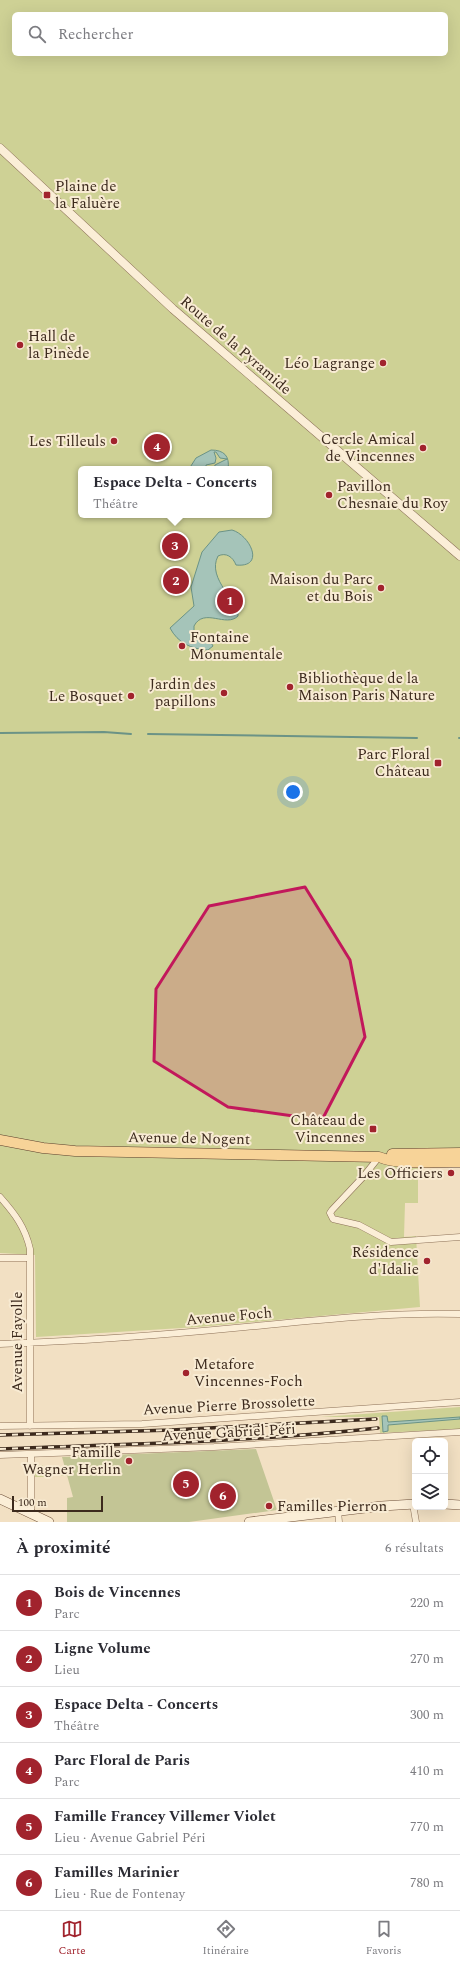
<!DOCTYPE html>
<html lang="fr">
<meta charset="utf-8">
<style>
body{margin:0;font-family:Spectral,serif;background:#f2f2f3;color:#2b2b33}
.controls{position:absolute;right:12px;bottom:12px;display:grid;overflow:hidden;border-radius:6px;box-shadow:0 4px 16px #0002}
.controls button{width:36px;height:36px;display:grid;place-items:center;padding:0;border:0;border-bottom:1px solid #e1e1e2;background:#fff;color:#2b2b33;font:20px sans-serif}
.scale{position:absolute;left:12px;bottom:10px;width:91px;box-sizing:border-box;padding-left:4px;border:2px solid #3c2a1d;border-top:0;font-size:11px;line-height:14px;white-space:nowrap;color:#3c2a1d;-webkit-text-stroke:3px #f8ebd3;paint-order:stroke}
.you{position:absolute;left:293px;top:792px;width:14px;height:14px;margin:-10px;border:3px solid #fff;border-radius:50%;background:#1a73e8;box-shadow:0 0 0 6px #1a73e833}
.badge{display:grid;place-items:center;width:26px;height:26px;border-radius:50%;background:#a1232d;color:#fff;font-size:13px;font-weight:700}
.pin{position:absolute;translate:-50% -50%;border:2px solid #fff;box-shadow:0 1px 4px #0006}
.popup{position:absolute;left:78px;top:466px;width:194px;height:52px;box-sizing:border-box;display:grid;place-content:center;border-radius:6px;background:#fff;filter:drop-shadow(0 1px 3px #0005);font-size:13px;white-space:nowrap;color:#7c7c81}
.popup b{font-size:15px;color:#2b2b33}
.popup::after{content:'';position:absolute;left:50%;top:100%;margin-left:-8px;border:8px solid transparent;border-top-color:#fff}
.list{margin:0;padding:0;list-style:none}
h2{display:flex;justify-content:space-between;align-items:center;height:52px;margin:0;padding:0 16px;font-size:17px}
h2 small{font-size:13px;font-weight:400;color:#7c7c81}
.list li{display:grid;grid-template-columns:26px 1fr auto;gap:12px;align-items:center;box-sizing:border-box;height:56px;padding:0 16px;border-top:1px solid #e1e1e2}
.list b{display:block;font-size:15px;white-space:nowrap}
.list p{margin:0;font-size:13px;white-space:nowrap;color:#7c7c81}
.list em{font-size:13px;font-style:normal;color:#7c7c81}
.icon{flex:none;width:22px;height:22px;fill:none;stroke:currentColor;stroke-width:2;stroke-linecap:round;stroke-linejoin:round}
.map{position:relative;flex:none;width:460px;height:1522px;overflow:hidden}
.search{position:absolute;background:#fff;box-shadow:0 4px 16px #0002;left:12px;right:12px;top:12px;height:44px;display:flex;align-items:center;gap:10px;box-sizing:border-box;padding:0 14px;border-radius:6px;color:#7c7c81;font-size:15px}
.sheet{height:388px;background:#fff}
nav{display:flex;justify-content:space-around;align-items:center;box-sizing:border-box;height:56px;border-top:1px solid #e1e1e2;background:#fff;font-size:11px;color:#7c7c81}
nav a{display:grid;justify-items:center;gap:2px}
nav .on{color:#a1232d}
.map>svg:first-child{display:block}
</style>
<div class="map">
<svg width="460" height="1522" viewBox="0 0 460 1522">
<rect width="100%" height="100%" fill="#f2e0c3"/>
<path fill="#ced195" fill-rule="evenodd" d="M0,0H460V1148H418V1203H405L404,1237L416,1236L420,1307L198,1327L36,1337L35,1255L0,1253ZM14,14H446V54H14ZM81,469H269V515H81Z
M460,1407V1429L380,1433L379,1417H321Z
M35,1465H43V1470L51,1469L52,1471H55L56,1469L65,1470L67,1476H52V1473H47V1477H35Z"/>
<path fill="#c3c595" d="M256,1449L277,1510L189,1522H67V1498L73,1497L62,1457Z"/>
<path fill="#a5c4b9" stroke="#6b9386" d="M211,450C224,450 230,456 228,469H214L215,465L227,459L220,458L216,452H214L216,458L215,463L206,465V469H189L196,458Z
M232,530C250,535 266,568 236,565C233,557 226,552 218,556C206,579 240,602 238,616C226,628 204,607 194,626V631L210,641L213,646L208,650C191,649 178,643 170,628L194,606L191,587L202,552L219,532Z
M382,1416H387L388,1422L460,1417V1419L388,1425V1431L383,1432Z"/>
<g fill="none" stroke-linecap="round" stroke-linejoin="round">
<path stroke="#6b9386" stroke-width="2" d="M0,733L104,732L131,734
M148,734L417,738
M459,738H460"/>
<g stroke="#8d7158" stroke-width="7">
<path id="minor" d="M379,1157L363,1177L332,1210L330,1213L333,1219L359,1225L391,1242L460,1237
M0,1197C15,1214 25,1227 30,1249V1426
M0,1258H30
M0,1344C82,1341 164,1335 245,1327C317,1320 388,1312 460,1314
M0,1426L142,1424L460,1402
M0,1455L214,1447L460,1432
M413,1504L416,1522
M338,1511L339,1522
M31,1513V1454"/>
</g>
<g stroke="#8d7158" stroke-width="9">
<path id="tertiary" d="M0,148L173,309L460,556"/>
</g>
<g stroke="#6f513b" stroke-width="10">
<path id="secondary" d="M0,1499L49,1522
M445,1504L460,1505
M249,1522L382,1506L415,1504"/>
</g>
<g stroke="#5b3f2c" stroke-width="11">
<path id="primary" d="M0,1140L43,1148L75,1151L379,1157C401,1166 436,1161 460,1162
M392,1154L460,1153"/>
</g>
<use href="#minor" stroke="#fbeed7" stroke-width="6"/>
<use href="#tertiary" stroke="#fbeed7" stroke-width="8"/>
<use href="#secondary" stroke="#fbeed7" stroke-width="9"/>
<use href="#primary" stroke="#f7d398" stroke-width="10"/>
<g stroke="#3c2a1d" stroke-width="3.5">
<path id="rail" d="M0,1435L172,1430L376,1419
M0,1449C126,1444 252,1442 378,1428"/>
</g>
<use href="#rail" stroke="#f8ebd3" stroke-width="2" stroke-dasharray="6" stroke-linecap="butt"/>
</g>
<path fill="#c2185b" fill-opacity="0.2" stroke="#c2185b" stroke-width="3" stroke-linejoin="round" d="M305,887L350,960L365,1037L322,1120L228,1107L154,1061L156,989L209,906Z"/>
<g fill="#a1232d" stroke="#f8ebd3" stroke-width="1.5">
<rect x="43" y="191" width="8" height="8" rx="2"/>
<circle cx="20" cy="345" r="4"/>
<circle cx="383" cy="363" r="4"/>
<circle cx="114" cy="441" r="4"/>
<circle cx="423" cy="448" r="4"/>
<circle cx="329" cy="495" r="4"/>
<circle cx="381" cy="588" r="4"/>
<circle cx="182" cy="646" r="4"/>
<circle cx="290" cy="687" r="4"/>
<circle cx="224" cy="693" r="4"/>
<circle cx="131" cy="696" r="4"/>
<rect x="434" y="759" width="8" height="8" rx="2"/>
<rect x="369" y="1125" width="8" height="8" rx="2"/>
<circle cx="451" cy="1173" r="4"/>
<circle cx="427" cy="1261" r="4"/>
<circle cx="186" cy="1373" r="4"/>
<circle cx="129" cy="1461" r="4"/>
<circle cx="269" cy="1506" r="4"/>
</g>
<g text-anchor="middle" stroke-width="4" stroke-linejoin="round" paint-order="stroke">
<g font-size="15" fill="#3c2a1d" stroke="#f8ebd3" text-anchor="end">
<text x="55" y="191" text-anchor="start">Plaine de<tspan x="55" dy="17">la Faluère</tspan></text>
<text x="28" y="341" text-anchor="start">Hall de<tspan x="28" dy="17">la Pinède</tspan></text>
<text x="375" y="368">Léo Lagrange</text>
<text x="415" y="444">Cercle Amical<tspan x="415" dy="17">de Vincennes</tspan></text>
<text x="106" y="446">Les Tilleuls</text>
<text x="337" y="491" text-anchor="start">Pavillon<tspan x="337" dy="17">Chesnaie du Roy</tspan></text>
<text x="373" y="584">Maison du Parc<tspan x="373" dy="17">et du Bois</tspan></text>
<text x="190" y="642" text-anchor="start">Fontaine<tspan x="190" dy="17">Monumentale</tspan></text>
<text x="298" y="683" text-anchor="start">Bibliothèque de la<tspan x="298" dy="17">Maison Paris Nature</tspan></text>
<text x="216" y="689">Jardin des<tspan x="216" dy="17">papillons</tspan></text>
<text x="123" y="701">Le Bosquet</text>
<text x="430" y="759">Parc Floral<tspan x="430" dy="17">Château</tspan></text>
<text x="365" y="1125">Château de<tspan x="365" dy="17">Vincennes</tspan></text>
<text x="443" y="1178">Les Officiers</text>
<text x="419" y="1257">Résidence<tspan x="419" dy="17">d'Idalie</tspan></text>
<text x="194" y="1369" text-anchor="start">Metafore<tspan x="194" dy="17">Vincennes-Foch</tspan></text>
<text x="121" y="1457">Famille<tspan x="121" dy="17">Wagner Herlin</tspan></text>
<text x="277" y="1511" text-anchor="start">Familles Pierron</text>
</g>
<g font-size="15" fill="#3c2a1d" stroke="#f8ebd3">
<text transform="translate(236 345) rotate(41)" y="5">Route de la Pyramide</text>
<text transform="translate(189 1138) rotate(1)" y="5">Avenue de Nogent</text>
<text transform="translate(229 1316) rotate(-5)" y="5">Avenue Foch</text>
<text transform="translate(17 1342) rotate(-90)" y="5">Avenue Fayolle</text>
<text transform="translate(229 1405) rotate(-3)" y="5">Avenue Pierre Brossolette</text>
<text transform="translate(229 1432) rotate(-3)" y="5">Avenue Gabriel Péri</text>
</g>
</g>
</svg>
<div class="controls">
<button><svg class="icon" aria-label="locate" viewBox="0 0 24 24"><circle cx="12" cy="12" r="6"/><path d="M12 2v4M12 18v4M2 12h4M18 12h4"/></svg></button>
<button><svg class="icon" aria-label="layers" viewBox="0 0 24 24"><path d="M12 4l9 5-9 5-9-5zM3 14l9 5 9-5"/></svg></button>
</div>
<div class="scale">100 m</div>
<div class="you"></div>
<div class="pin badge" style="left:230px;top:601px">1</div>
<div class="pin badge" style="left:176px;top:581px">2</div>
<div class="pin badge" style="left:175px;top:546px">3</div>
<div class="popup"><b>Espace Delta - Concerts</b>Théâtre</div>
<div class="pin badge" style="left:157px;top:447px">4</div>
<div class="pin badge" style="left:186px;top:1484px">5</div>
<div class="pin badge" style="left:223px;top:1496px">6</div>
<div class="search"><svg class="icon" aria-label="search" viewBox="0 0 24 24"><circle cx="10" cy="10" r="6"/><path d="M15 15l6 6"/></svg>Rechercher</div>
</div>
<section class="sheet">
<h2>À proximité<small>6 résultats</small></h2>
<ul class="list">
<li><span class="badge">1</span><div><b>Bois de Vincennes</b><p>Parc</p></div><em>220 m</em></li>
<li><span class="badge">2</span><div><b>Ligne Volume</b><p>Lieu</p></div><em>270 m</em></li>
<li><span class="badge">3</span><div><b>Espace Delta - Concerts</b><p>Théâtre</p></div><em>300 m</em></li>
<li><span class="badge">4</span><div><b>Parc Floral de Paris</b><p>Parc</p></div><em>410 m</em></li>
<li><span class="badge">5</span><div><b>Famille Francey Villemer Violet</b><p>Lieu · Avenue Gabriel Péri</p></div><em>770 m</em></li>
<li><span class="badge">6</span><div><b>Familles Marinier</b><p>Lieu · Rue de Fontenay</p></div><em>780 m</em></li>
</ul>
</section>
<nav>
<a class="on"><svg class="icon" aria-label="map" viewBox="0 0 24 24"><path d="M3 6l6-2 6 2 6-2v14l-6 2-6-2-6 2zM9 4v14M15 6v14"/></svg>Carte</a>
<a><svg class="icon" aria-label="directions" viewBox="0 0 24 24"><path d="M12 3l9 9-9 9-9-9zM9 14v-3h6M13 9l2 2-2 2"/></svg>Itinéraire</a>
<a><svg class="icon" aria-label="saved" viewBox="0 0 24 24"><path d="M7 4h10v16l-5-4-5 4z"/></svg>Favoris</a>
</nav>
